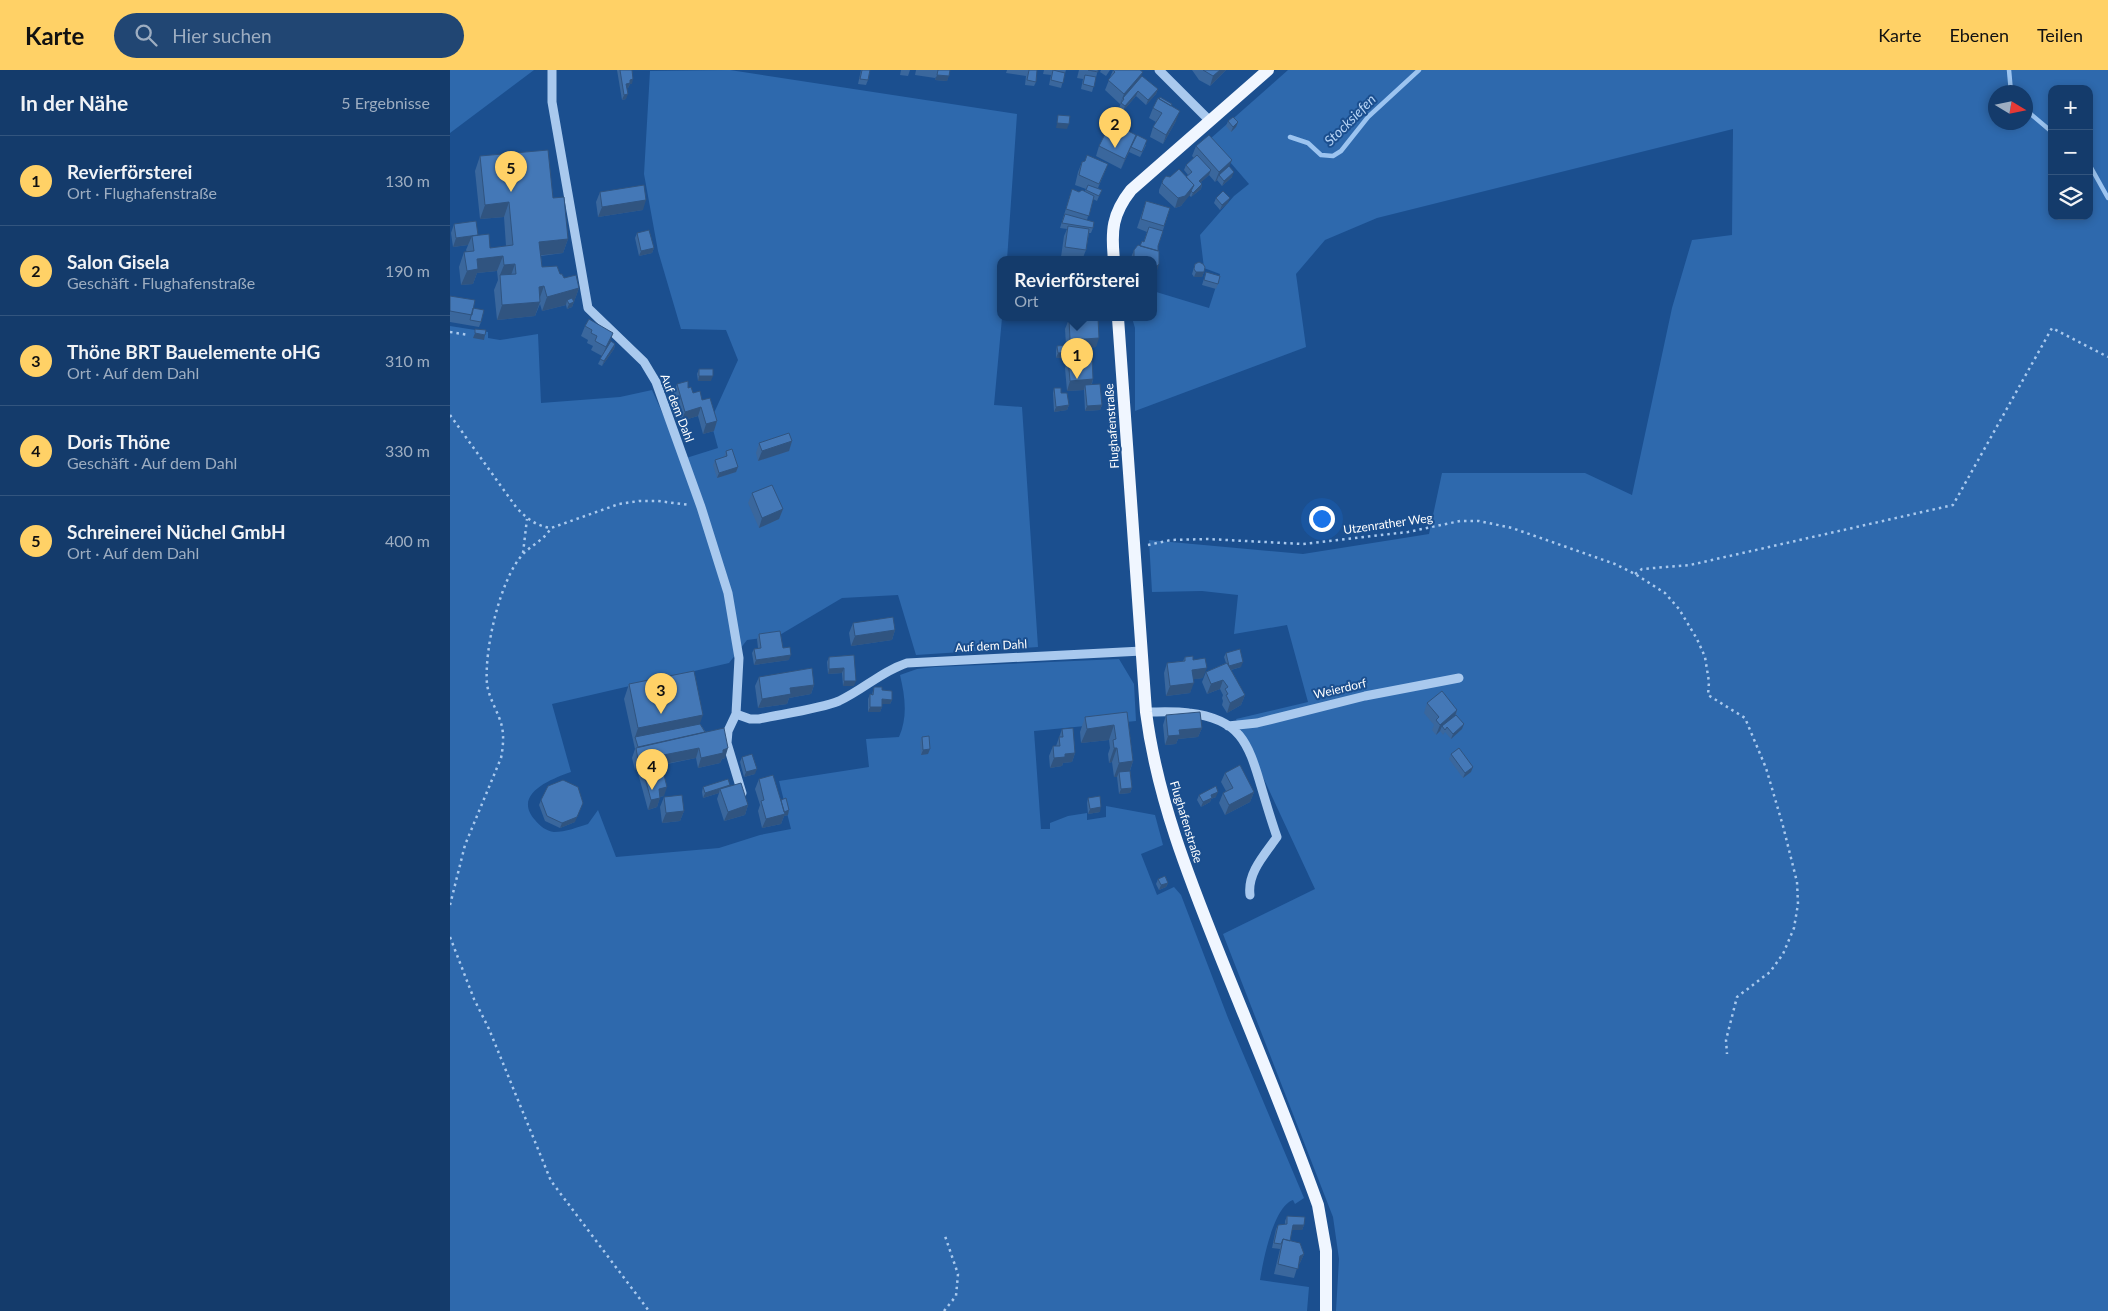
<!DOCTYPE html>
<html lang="de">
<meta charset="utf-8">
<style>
body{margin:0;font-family:Lato,sans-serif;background:#214673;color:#f1f3f6}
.controls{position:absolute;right:15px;top:15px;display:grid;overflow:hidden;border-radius:10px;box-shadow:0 2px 8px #0003}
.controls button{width:45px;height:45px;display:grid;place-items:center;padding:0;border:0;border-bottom:1px solid #33557e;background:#143b6b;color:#f1f3f6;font:25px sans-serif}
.compass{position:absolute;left:1538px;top:15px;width:45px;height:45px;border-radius:50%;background:#143b6b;box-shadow:0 2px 8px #0003;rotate:100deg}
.you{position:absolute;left:871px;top:448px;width:18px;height:18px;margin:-12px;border:4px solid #fff;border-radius:50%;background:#1a73e8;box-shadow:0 0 0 8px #1a73e833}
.badge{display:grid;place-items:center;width:32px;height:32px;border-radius:50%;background:#ffd166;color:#111;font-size:16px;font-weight:700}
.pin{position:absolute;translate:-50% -41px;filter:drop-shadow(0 1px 2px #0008)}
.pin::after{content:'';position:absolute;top:26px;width:18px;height:15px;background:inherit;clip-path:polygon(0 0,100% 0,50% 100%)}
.popup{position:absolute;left:547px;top:186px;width:160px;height:65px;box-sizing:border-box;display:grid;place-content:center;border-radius:10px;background:#143b6b;filter:drop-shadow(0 1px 4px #0005);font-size:16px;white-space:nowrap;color:#9dadc1}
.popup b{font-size:19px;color:#f1f3f6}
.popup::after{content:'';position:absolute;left:50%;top:100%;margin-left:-10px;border:10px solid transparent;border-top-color:#143b6b}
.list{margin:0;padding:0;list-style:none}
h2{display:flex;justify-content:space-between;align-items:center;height:65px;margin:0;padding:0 20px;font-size:21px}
h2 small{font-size:16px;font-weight:400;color:#9dadc1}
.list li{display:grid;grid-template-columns:32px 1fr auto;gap:15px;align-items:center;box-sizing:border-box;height:90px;padding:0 20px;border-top:1px solid #33557e}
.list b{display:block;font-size:19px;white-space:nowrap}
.list p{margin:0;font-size:16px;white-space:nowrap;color:#9dadc1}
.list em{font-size:16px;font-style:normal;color:#9dadc1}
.icon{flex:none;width:28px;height:28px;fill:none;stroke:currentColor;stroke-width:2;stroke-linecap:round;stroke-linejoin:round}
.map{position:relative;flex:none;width:1658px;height:1241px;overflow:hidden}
header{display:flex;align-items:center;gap:30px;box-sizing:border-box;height:70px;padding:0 25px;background:#ffd166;color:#111}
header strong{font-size:24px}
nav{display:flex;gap:28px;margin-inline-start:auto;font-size:18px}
.search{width:350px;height:45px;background:#214673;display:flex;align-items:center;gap:12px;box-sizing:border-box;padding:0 18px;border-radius:28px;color:#9dadc1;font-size:19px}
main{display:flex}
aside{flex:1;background:#143b6b}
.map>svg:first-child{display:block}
</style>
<header>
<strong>Karte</strong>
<div class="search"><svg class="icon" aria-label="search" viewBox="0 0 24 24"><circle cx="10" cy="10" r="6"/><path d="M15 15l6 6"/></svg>Hier suchen</div>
<nav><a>Karte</a><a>Ebenen</a><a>Teilen</a></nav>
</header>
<main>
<aside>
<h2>In der Nähe<small>5 Ergebnisse</small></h2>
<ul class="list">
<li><span class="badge">1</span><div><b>Revierförsterei</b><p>Ort · Flughafenstraße</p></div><em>130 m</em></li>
<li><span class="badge">2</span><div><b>Salon Gisela</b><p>Geschäft · Flughafenstraße</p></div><em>190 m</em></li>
<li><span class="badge">3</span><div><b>Thöne BRT Bauelemente oHG</b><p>Ort · Auf dem Dahl</p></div><em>310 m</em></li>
<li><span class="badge">4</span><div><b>Doris Thöne</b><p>Geschäft · Auf dem Dahl</p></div><em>330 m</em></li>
<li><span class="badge">5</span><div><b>Schreinerei Nüchel GmbH</b><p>Ort · Auf dem Dahl</p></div><em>400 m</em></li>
</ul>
</aside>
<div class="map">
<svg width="1658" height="1241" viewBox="0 0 1658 1241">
<rect width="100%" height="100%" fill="#1b4f8f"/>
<path fill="#2e69ad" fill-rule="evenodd" d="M0,0H84L0,63Z
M280,0L567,44L557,190H551L552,248L544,335L572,337L588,577L466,585L448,525L392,528L328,566L297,570L279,593L102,634L121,702C101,709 62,724 85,750C90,756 96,761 104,762C116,762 128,757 138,754L148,740L166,787L269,778L310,765L341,759L329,711L419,697L416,669L449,667C458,647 455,626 450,605L467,599L485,597L669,589L684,614L686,651L584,661L591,759H600V753L618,746L637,743V750L656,747V736L705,745L713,775L691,784L707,825L724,817L731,825L778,948L854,1128L845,1134L843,1130C823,1137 813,1192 810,1210L859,1217L857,1241H0V256L38,262V268L50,270L88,264L91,333L170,327L202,320L233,389L268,378L259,345L264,343L288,290L276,260L231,259L208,181L194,104L200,1Z
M838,0H1658V1241H886L889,1189L883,1147L773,864L865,819L786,649L858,632L837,555L784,564L788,525L752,521L702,522L699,470L853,484L979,464L992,403H1135L1182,425L1222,238L1242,170L1282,165L1283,59L927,148L875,170L846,204L856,277L685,341V258L682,248H703V221L759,238L770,204L754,198L750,165L784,126L799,114L760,69ZM1602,19H1639V146H1602ZM1546,22H1576V52H1546Z"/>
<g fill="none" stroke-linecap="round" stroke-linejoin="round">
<path stroke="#9cc4f0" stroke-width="4.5" d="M1559,0L1561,22
M1576,40L1602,62
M840,67L858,73L871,85L883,86L891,81L918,47L969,0
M1639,94L1658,128"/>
<path stroke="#a9c9ee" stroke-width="2.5" stroke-dasharray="2.5 4" stroke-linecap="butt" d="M0,262L19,265
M0,345L66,437C76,448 86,456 101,458L169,434L189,431H208L240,435
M698,475L721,470L757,469L853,474L958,462L1010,451H1029L1062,458L1165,494L1185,504L1215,523L1229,539L1247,569L1255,587L1259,612L1258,625L1295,648L1316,698L1333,756L1347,812L1348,834L1344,858L1333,884L1320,902L1287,927L1276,970L1277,984
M73,483L77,449
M1185,504L1192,499L1240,495L1503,435L1602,258L1658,287
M0,835L15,775L51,688C53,678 54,667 52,657C49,643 39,629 37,614C34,580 50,509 73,484C82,475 95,469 101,458
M0,867L24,929L39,959L101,1111L199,1241
M494,1241L506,1226L508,1204L495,1166"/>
<path stroke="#a9c9ee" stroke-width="9" d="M102,0V32L138,238L194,292L206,312L251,437L278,523L289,588L286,644L300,649H309C332,644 369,639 389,631C413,620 432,601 457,593L692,581
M709,0L760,51
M696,642C710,642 725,641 739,643C790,649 798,672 811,716C816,733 821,750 827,767C815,784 797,803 800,825
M286,644L278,661L277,673L292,723
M778,656L807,653L915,626L1009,608"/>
<path stroke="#f0f6ff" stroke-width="12" d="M664,190C661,161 662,144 681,120L818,0
M668,248L696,642C707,728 739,808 771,888C804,970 838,1051 868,1135L876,1181V1241"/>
</g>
<path fill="#3a679d" d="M167,0H182V14H180L178,18H177L176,29L172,30Z
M411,0H420L418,10L416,15L408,14Z
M451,0H460L458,6L450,5Z
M466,0H500L497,11L485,10L486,7L485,8L465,5Z
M557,0H587L586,12L584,16L575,15L576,6L556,3Z
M594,0H616L611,18L599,15L601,5L593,4Z
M629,0H648L642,22L631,19L633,9L627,8Z
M651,0H660L656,6L650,2Z
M663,0L691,7L708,19L706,24L696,35L686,26L673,41L669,38L671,33L670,34L655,20Z
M742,0H776L760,16L749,10Z
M721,36L726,51L713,74L700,67L703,57L706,52L699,48L703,38Z
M778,51L788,52L786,57L781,62L776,56Z
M696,75L690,87L679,82L671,99L646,86L649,76Z
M746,76L779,97L782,107L772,116L767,110L765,112L759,105L751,112L752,114L751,119L741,127L739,125L731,136L725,138L709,123V120L713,110L736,107L738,105L734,100L736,95L744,88L742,86Z
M30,86L103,128L118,169L113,183L91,186L92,197L110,204L114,208L129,218L122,237L117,239L116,235L92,241L90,234L85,246L47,250L44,220L48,210L47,201L27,203L23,214L11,215L9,197L14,182H17L16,180L18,175L3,177L1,163L4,154L28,165L40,178L56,176L54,147L30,149L25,101Z
M632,92L658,94L648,118L650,124L647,131L643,129L637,150L643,158L641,163H639L636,180L632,190L611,187L614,166L617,159L610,158L622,119L629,122L635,121L636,119L625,115L628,102Z
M150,122L193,140L148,147L146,132Z
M766,128L778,133L770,140L764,133Z
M696,131L720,138L708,176L706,204L703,206V190H680L684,180L690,176L694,171L697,162L687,158Z
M187,163L204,178L202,183L189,186L185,168Z
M745,194L754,202L752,207H744L742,204Z
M756,202L768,214L766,219L752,215Z
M0,226L23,238L31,252L29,257L0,252Z
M632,248H648L646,277L626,279V282L625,287L606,288V281L607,276L616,275L615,259L619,249Z
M139,249L160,273L165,274L164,279L152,296L148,294L152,286L141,280L143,276L137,273L138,270L131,266L135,256Z
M618,288L643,309L642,314L652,335L650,340L635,341L634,320L617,321L615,298Z
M249,299L261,311H248L247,304Z
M227,314L238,318L243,323L252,330L264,361L253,364L248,346L231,351L223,324Z
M604,318L611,323L619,335L617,340L604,342L603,323Z
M342,371L339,381L308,391L306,383L309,373Z
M276,381L288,397L286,402L267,408L263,395L265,390L274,387Z
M302,423L333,439L329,449L309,458L298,433Z
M403,553L445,560L442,570L401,576L399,563Z
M309,564L333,578L339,590L304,595L302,583L304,579L308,578L307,569Z
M776,583L791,597L781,600L795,625L791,635L777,643L772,635L773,631L772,628L773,625L770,619L757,624L752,612L756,602L776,593L774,587Z
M404,585V616H393L392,603L378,604L377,592L379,587Z
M735,587L743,590L753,608L744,609L740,623L716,626L714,603L717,593L733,591Z
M309,607L364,615L361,624L339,628L337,634L308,638L305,616Z
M179,614L250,654L275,688L272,689L270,693L248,698L246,688L203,697L214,726L210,727L207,737L198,740L188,703L189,699L185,700L182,688L185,679L174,629Z
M424,617L432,620L442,630L440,634H432V637L430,642H418V629L420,624H422Z
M977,633L1007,640L1006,645L1012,659L1001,669L995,662L993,665L990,661L986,665L982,660L984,655L974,643Z
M677,642L683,691L680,701L682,718L680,723L669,724L667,707H664L662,692L659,693L658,684L660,678L659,670L631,673L630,662L635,647Z
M716,645L752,658L748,667L728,669L726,674L715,675L713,655Z
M612,659L625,683L622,692L613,693L612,696L600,698L599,686L603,676H606Z
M472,667L480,679L478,684L471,685L470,672Z
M1001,684L1021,702L1013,708L999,689Z
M292,687L305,704L294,707L290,692Z
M775,703L804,722L800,732L775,745L769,733L773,723L776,721L771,712Z
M309,709L331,730L338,745L334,746L331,754L312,758L308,741L310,735L305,719Z
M280,716L298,735L295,745L274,751L267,729L269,723L253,728L252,722L253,717Z
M749,725L766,727L761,729L760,732L751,737L747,730Z
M214,727L234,741L230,751L212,753L210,737Z
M638,728L650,742L638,744L637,733Z
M91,730L125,752L110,758L95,751L89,735Z
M708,809L718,813L716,817L709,820L706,814Z
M837,1146L854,1155L852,1160H842L840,1171L854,1184L850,1193L848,1195L844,1208L824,1204L830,1179L822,1178L826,1159L828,1155L835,1154V1151Z"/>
<path fill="#305480" d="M770,0H776L760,16L763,6Z
M693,2L689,12L673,28L670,34L674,24Z
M487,5L499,6L497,11L485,10Z
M183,9L182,14H180L178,18L174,19L176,14L180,10Z
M708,19L706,24L696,35L698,30Z
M688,21L686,26L673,41L675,36Z
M178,24L176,29L172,30L174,25Z
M730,41L726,51L713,74L716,65Z
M788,52L786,57L781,62L783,57Z
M607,53L619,54L617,59L606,58Z
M686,65L679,82L671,99L675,89Z
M782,90L778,100L769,105L767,110L765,112L769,102Z
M761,100L759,105L748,115L749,111Z
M784,102L782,107L772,116L774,111Z
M752,114L751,119L741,127L743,123Z
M744,115L740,125L731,136L725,138L728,128Z
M780,128L778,133L770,140L772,135Z
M196,130L193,140L148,147L152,137Z
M59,132L54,147L30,149L35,135Z
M28,165L22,166L18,175L3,177L6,168Z
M118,169L113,183L84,186L89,172Z
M204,178L202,183L189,186L191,181Z
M53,186L47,201L27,203L23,214L11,215L17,201L27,189Z
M65,194L60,208L50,205L54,195Z
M709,194L706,204L703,206L704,199Z
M746,202H754L752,207H744Z
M94,216L89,230V217Z
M129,218L124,232L117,230L116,235L92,241L97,227Z
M90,232L85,246L47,250L52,235Z
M124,232L122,237L117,239L119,234Z
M25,263L35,265L34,270L23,268Z
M163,263L160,273L152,287L156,277Z
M649,268L646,277L617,280L620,270Z
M165,274L164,279L152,296L154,291Z
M626,282L625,287L606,288L608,283Z
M249,306H263L261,311H248Z
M643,309L640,319L635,315L634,320L617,321L620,311Z
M619,335L617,340L604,342L606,337Z
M652,335L650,340L635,341L637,336Z
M251,337L248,346L231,351L235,342Z
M267,351L264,361L253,364L256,354Z
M342,371L339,381L308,391L312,381Z
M288,397L286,402L267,408L269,403Z
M333,439L329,449L309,458L312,448Z
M445,560L442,570L401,576L405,566Z
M341,585L339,590L304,595L306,590Z
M793,592L791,597L777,601L779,596Z
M394,598L392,603L378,604L379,599Z
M757,598L753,608L739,610L742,600Z
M773,610L770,619L757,624L761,614Z
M394,611H406L404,616H393Z
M744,613L740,623L716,626L720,616Z
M364,615L361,624L339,628L337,634L308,638L312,629L340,618Z
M795,625L791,635L777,643L780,633Z
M432,629L442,630L440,634H430Z
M420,637H432L430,642H418Z
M1007,640L1004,649L992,656L990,661L986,665L990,655Z
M253,645L248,659L185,667L188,658Z
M1014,654L1012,659L1001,669L1003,664Z
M664,655L659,670L631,673L637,659Z
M752,658L748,667L728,669L726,674L715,675L718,666L729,660Z
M249,678L246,688L193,698L191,693L189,699L185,700L188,690Z
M278,678L275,688L272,689L270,693L248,698L251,688L273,680Z
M664,678H667L662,692L659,693Z
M480,679L478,684L471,685L473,680Z
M625,683L622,692L613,693L612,696L600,698L604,688L615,684Z
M683,691L678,706L669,702L667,707H664L669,693Z
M1023,697L1021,702L1013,708L1015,703Z
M307,699L305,704L294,707L296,702Z
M280,715L278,720L270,719L269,723L253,728L255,723Z
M217,717L214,726L205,728L209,719Z
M682,718L680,723L669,724L671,719Z
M768,722L766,727L761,729L760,732L751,737L753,732L761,725Z
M804,722L800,732L775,745L779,735Z
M210,728L207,737L198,740L201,730Z
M133,733L125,752L110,758L112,753Z
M298,735L295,745L274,751L278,742Z
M651,737L650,742L638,744L640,739Z
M339,740L338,745L334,746L331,754L312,758L316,749Z
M234,741L230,751L212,753L216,743Z
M718,813L716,817L709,820L711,815Z
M843,1155H854L852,1160H841Z
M854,1184L850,1193L847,1196L850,1186Z"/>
<path fill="#4478b7" stroke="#305480" d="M170,0H182L183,9L180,10V13L176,14L178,24L174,25Z
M412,0H420L418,10L410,9Z
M488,0H500L499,6L487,5Z
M579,0H587L586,12L577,10Z
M603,0L615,3L613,13L601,10Z
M638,0H648V2Z
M663,0H690L693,2L674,24L658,10L665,2Z
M753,0H770L763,6Z
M635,5L646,7L644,17L633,14Z
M692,6L708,19L698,30L688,21L675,36L671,33L674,29L673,28Z
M710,27L722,34L721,36L709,29Z
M708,28L730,41L716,65L703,57L712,43L703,38Z
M608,45L620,46L619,54L607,53Z
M783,47L788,52L783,57L778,51Z
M661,52L686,65L675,89L649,76Z
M687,65L697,70L692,82L681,77Z
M759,65L782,90L769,102L746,76Z
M98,80L103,128L114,127L118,169L89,172L92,197L107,196L110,204H112L114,208L126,205L129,218L97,227L94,216L89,217L90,232L52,235L50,205L66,204L65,194L54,195L53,186L27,189L28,199L17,201L14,182L24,181L22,166L39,164L40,178L63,175L59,132L35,135L30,86Z
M637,85L658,94L649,114L629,105L632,92L635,91Z
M747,85L761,100L749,111L752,114L743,123L741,121L744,115L736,107L742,102L736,95Z
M779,96L784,102L774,111L769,105Z
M729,99L744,115L735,126L728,128L712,113L713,110L716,106L720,107Z
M194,115L196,130L152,137L150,122Z
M638,115L652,120L649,126L636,120Z
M622,119L629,122L632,120L644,126L639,146L616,139Z
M773,121L780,128L772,135L766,128Z
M696,131L720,138L714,156L691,149Z
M615,144L644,152L643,158L612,153Z
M26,151L28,165L6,168L4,154Z
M618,156L639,159L636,180L615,177Z
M699,157L713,161L708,176V181L690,176L692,171L694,172Z
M199,160L204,178L191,181L187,163Z
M688,175L709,181V194L704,199L703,190H684V180Z
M749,192L753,194L755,197L754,202H746L744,199L745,194Z
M756,202L770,206L768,214L754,210Z
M0,226L25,230L22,245L0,241Z
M122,228L124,232L119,234L117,230Z
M23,238L34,240L31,252L20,250Z
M640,248H648L649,268L620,270L619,249Z
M139,249L163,263L156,277L145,271L147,266L141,263L142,260L135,256Z
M25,259L36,260L35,265L25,263Z
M161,271L165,274L154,291L150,289Z
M626,274V282L608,283L607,276Z
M642,286L643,309L620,311L618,288Z
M249,299H263V306H249Z
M238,311V318L241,317L243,323L250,321L252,330L260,328L267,351L256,354L251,337L235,342L227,314Z
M650,314L652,335L637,336L635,315Z
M604,318H611V323H617L619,335L606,337Z
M339,363L342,371L312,381L309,373Z
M282,379L288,397L269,403L265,390L277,386L276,381Z
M322,415L333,439L312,448L302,423Z
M443,547L445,560L405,566L403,553Z
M330,561L333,578L340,577L341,585L306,590L304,579L311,578L309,564Z
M790,579L793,592L779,596L776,583Z
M404,585L406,611H394V598L379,599V587Z
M743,586V590L755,588L757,598L742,600L744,613L720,616L717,593L735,591V587Z
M777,593L795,625L780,633L776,625L778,624L775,619L778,617L773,610L761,614L756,602Z
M362,598L364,615L340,618L341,624L312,629L309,607Z
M244,601L253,645L188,658L179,614Z
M424,617H432V620L442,621V630L432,629V637H420V624L423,625Z
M992,621L1007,640L990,655L986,650L989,647L977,633Z
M677,642L683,691L669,693L667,678H664L663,670L666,669L664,655L637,659L635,647Z
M750,642L752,658L729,660L730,665L718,666L716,645Z
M1006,645L1014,654L1003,664L997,657L995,660L992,656Z
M250,654L255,662L188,677L185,667Z
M274,658L278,678L273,680V683L251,688L249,678L188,690L186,678Z
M623,658L625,683L615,684V687L604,688L603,676H610L609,667H613L612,659Z
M479,666L480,679L473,680L472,667Z
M1009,678L1023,697L1015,703L1001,684Z
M302,684L307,699L296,702L292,687Z
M201,691L203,699L212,697L217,717L209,719L210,728L201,730L191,693Z
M790,695L804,722L779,735L773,723L783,718L775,703Z
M680,701L682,718L671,719L669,702Z
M323,705L335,744L316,749L311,731L314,730L309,709Z
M278,709L280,715L255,723L253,717Z
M113,710L128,717L133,733L127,747L112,753L97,746L91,730L98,716Z
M291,713L298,735L278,742L270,719Z
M766,716L768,722L761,725L762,728L753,732L749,725Z
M232,725L234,741L216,743L214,727Z
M650,726L651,737L640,739L638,728Z
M336,728L339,740L334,742L331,730Z
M715,806L718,813L711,815L708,809Z
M837,1146L855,1147L854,1155H843L840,1171L833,1169L831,1174L824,1173L828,1155L837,1154Z
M833,1169L850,1173L854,1184L850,1186L848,1199L828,1194Z"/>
<g text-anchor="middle" stroke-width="4" stroke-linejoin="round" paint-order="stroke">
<g font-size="12" fill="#fff" stroke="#1b4f8f">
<text transform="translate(227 338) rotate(69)" y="4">Auf dem Dahl</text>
<text transform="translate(662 356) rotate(-94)" y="4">Flughafenstraße</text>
<text transform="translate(938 454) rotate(-8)" y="4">Utzenrather Weg</text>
<text transform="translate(541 576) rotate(-3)" y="4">Auf dem Dahl</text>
<text transform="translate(890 619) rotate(-13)" y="4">Weierdorf</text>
<text transform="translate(736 752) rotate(73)" y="4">Flughafenstraße</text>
</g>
<g font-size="14" font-style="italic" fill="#b5d3f5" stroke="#1b4f8f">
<text transform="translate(900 50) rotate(-45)" y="5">Stocksiefen</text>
</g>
</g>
</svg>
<div class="controls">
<button>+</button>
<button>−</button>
<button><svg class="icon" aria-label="layers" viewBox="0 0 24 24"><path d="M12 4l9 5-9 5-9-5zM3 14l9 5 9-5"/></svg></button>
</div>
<svg class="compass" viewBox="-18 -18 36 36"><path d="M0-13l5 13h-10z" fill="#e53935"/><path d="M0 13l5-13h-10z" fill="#9dadc1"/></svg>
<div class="you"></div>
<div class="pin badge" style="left:627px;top:309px">1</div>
<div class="popup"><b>Revierförsterei</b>Ort</div>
<div class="pin badge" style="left:665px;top:78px">2</div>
<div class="pin badge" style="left:211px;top:644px">3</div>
<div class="pin badge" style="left:202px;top:720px">4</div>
<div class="pin badge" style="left:61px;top:122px">5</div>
</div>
</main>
